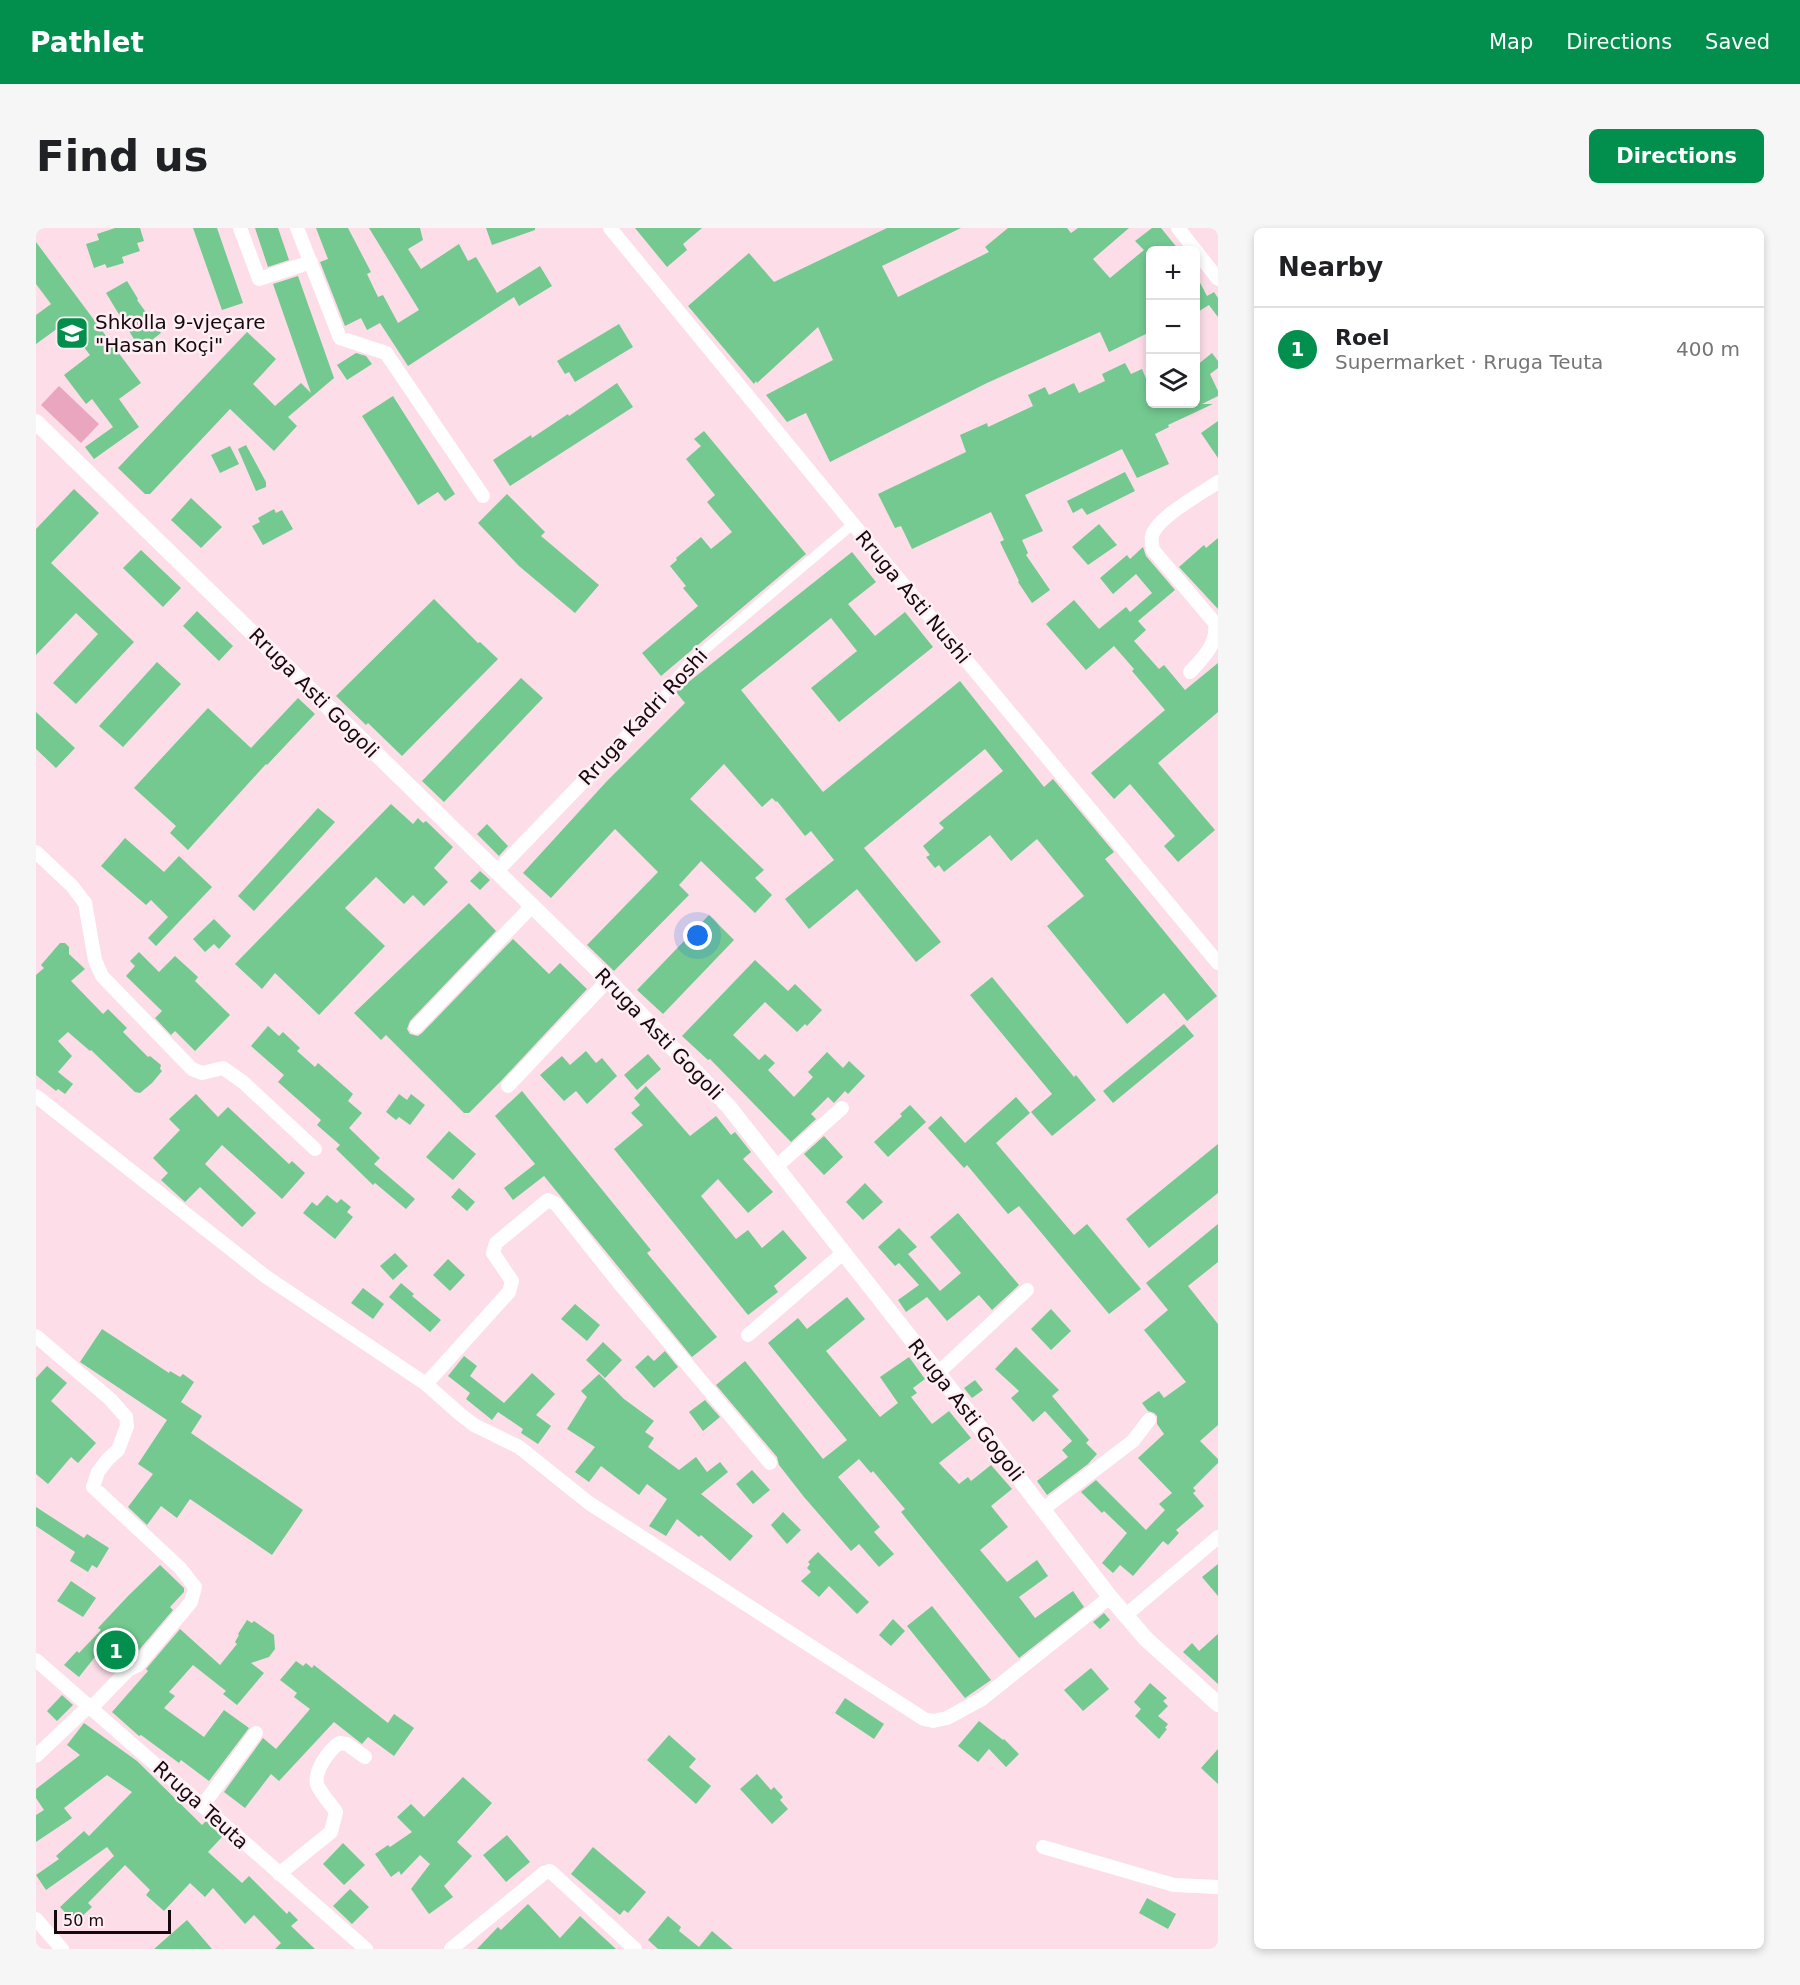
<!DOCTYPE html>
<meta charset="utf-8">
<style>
body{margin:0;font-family:"DejaVu Sans",sans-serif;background:#f6f6f6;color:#202124}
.controls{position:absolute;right:18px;top:18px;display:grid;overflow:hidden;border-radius:9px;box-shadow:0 3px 9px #0003}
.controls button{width:54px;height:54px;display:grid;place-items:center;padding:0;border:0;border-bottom:2px solid #e0e0e0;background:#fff;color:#202124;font:30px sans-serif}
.scale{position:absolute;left:18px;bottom:15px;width:117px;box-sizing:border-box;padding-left:6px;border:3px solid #15090e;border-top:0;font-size:16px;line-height:21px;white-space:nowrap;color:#15090e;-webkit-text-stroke:4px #ffeff4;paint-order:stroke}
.you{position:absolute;left:662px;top:708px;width:21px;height:21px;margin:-15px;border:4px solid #fff;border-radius:50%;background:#1a73e8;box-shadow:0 0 0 9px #1a73e833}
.badge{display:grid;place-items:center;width:39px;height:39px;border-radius:50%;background:#028f4e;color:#fff;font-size:20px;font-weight:700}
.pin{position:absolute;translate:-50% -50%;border:3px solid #fff;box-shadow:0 2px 6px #0006}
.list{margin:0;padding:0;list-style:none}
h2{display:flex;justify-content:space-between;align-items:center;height:78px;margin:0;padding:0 24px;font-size:26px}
h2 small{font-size:20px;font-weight:400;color:#757577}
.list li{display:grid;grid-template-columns:39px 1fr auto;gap:18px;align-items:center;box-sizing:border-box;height:84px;padding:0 24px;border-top:2px solid #e0e0e0}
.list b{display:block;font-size:22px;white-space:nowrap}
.list p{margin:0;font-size:20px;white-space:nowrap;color:#757577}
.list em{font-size:20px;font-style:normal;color:#757577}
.icon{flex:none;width:33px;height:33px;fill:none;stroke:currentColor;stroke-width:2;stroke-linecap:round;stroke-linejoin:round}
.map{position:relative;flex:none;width:1182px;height:1721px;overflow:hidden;border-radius:9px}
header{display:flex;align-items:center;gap:36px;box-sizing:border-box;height:84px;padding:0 30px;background:#028f4e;color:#fff}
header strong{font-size:28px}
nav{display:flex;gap:33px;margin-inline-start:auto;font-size:21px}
.intro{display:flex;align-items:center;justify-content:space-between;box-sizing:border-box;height:144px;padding:0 36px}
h1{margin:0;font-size:42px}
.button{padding:15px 27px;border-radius:9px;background:#028f4e;color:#fff;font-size:21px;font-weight:700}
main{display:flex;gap:36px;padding:0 36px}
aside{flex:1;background:#fff;border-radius:9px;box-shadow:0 3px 9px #0003}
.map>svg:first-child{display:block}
</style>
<header>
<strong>Pathlet</strong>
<nav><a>Map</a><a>Directions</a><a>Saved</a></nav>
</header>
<div class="intro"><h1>Find us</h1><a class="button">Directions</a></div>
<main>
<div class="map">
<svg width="1182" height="1721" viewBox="0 0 1182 1721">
<rect width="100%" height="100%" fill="#fcdde8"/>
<path fill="#eaa5bf" d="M23,158L63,196L45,215L5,177Z"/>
<path fill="#73c990" d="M79,0H104L108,13L101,15L104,23L86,29L88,35L71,40L69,36L58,40L50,16L63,12L61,6Z
M157,0H181L207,75L186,82Z
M219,0H242L253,32L232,39Z
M280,0H312L335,44L331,46L342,69L347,67L362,95L383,82L333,0H384L387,12L372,21L385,41L423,16L432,33L440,29L461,65L504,38L516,58L483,78L478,69L372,138L344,95L331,102L325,90L309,98L284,34L292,31Z
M450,0H499V2L456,17Z
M599,0H666L647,16L651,22L631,39Z
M851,0H925L846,38L862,69L953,24L949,19L972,0H1031L1035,5L1042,0H1093L1057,31L1074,50L1108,22L1099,13L1116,0H1125L1143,22H1114V104L1073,124L1064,104L951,155L794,234L770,185L751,194L730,167L797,132L782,99L721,155L720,153L718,156L652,78L713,25L738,54Z
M0,14L105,155L83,171L103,199L58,231L49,219L77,199L56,171L50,176L28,147L54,127L29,95L0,116V87L15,76L0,56Z
M1160,47L1171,68L1178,64L1182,70V89L1173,77L1160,85Z
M262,48L298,150L252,189L261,198L238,223L194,181L114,266H109L82,240L211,104L240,131L217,156L239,178L265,155L275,165L237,56Z
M91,53L102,71L101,72L125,105L104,121L70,65Z
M583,96L597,119L539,154L533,144L529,146L521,133Z
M320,125L330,128L336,136L311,152L301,137Z
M1176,125L1182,133V140L1174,146L1182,163V168L1166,176H1177L1132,197L1133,199L1119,206L1133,236L1101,250L1086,221L989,267L1007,303L986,312L992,325L990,327L1014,362L996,375L982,354L983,353L964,314L968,312L955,284L876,321L865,298L859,300L842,266L930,224L924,207L951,195L952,199L997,178L992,167L1009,159L1013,167L1038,155L1043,165L1069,153L1066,146L1089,135L1095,146L1106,141L1114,160V176H1160V138Z
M581,155L597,179L474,258L457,232L495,207L496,210L532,186L533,188Z
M357,168L419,266L409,273L402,264L382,277L326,188Z
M1182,193V230L1165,205Z
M668,203L770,326L625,448L606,425L662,378L647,360L650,358L634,338L641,332L640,330L665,309L675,321L696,304L671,274L679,267L650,231L665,218L658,211Z
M210,217L230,254V259L220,263L202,221Z
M194,218L203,236L184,245L175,227Z
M1089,244L1099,263L1051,287L1046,280L1037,285L1031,273Z
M38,261L63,285L15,335L98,414L40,476L17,455L62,406L40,385L0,427V301Z
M471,266L509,304L505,308L563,357L539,385L483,338L442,295Z
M155,270L186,299L165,320L135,292Z
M238,281L240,285L246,282L257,301L227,317L216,298L224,294L222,290Z
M1063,296L1081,317L1052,337L1036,319Z
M1182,310V381L1143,339L1168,317L1170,320Z
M1107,319L1110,328L1139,362L1102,393L1110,402L1098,413L1123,441L1128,437L1149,462L1182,435V484L1122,535L1179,602L1142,634L1128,618L1139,608L1094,556L1078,571L1055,545L1129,482L1096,443L1098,441L1078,418L1050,442L1010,396L1038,372L1063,401L1090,379L1094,384L1116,365L1100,346L1077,366L1064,350L1091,327L1094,331Z
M105,322L145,360L127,379L87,340Z
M816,324L840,354L812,376L839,408L869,384L897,419L803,494L775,460L821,423L795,390L705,462L787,564L924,453L1008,559L1017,551L1078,624L1069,631L1181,768L1151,793L1128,765L1091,796L1011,698L1048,668L1001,611L975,633L954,607L908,644L903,637L899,640L890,629L894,627L887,618L908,600L903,595L967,543L949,521L828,620L905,714L880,734L821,661L773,701L749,671L798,632L775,603L769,608L741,573L740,574L736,570L726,579L688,536L654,571L728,642L719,650L736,667L719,685L665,633L643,657L653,667L578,743L551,717L622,644L579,601L515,670L487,645L571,553L649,475L640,464Z
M398,371L442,415L444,414L462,431L366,528L332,495L330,497L300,468Z
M161,383L197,418L183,433L147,398Z
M121,434L145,456L87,519L63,498Z
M485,450L507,470L408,574L386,553Z
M262,470L279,486L231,537L230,536L152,622L134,605L140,598L98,560L172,480L215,520Z
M0,484L39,520L20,540L0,521Z
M355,576L377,596L382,590L387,595L390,593L417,619L398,640L412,654L388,678L377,667L368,676L340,649L309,680L349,718L283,787L239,745L226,761L199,736Z
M282,580L299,594L218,683L202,668Z
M451,596L472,618L463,628L441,606Z
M89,610L128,644L143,628L176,659L120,718L112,710L132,689L115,672L110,677L65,638Z
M444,643L454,652L444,662L434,653Z
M433,675L460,703L374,793L371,801L374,806L382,808L386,805L477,711L513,746L524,735L551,761L464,854L433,885H428L350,807L345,812L318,785Z
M673,687L698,712L627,786L601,762Z
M178,691L195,708L183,721L178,716L169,724L157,711Z
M24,715H29L33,719V726L49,741L35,753L67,786L72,781L91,800L87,804L112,829L114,828L125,837L124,841L126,843L116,855L104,865L99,864L55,822L54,823L32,804L22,813L36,828L22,844L37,856L29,866L22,861L20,863L0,847V747L8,740L5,737Z
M103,724L123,744L139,728L162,749L159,753L194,787L159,823L139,803L135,807L119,790L126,783L90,748L99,738L94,733Z
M719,732L752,763L759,756L786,782L771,798L769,796L761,804L729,774L697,807L723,832L729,826L739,835L732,842L758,869L777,849L772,844L791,824L807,840L813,833L829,848L812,866L809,863L798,875L792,869L775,886L780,891L755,914L674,831L672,832L646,808Z
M956,749L1038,849L1040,847L1060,872L1016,908L995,884L1016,866L934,767Z
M1148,796L1158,808L1077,875L1067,863Z
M232,798L243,808L247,804L264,820L261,823L279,839L282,835L317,866L312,873L326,885L313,900L344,930L338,936L379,971L370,981L339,955L337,957L300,921L304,917L281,897L285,892L242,854L248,847L215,818Z
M550,823L560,835L566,830L581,848L551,876L540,863L528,873L504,847L526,828L534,837Z
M612,826L625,841L601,862L588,847Z
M610,858L654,908L680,888L695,907L699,904L715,924L707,931L737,964L712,985L682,951L665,968L700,1011L712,1002L726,1020L747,1002L771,1030L738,1058L742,1064L712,1087L578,921L607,897L595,885L604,877L598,870Z
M486,863L615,1022L611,1025L681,1109L656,1129L508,948L477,972L468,960L499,936L459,888Z
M160,866L182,889L192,879L253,936L256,933L269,945L246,971L186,917L169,936L220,985L206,999L164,959L149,974L125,952L132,945L117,930L144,902L133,891Z
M363,866L371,872L375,866L389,877L374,897L363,889L360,892L350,884Z
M980,869L994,885L960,915L1038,1007L1051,996L1105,1061L1073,1086L983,978L972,986L931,937L928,940L892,900L905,888L929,915Z
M874,877L890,894L852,929L838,914L866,888L864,886Z
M413,903L440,926L417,952L390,929Z
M788,908L807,929L788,947L768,926Z
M1182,916V965L1113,1020L1090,991Z
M829,955L847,974L827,992L810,974Z
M423,960L439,974L431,983L415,969Z
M291,967L301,975L305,971L315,979L311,984L317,989L299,1011L267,985L276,974L281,978Z
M922,985L983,1057L956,1082L943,1067L911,1093L891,1069L870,1084L862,1072L883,1057L863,1035L859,1038L842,1019L863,1000L881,1019L872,1026L904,1063L925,1045L894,1009Z
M1182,996V1034L1152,1058L1182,1096V1197L1164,1213L1182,1231V1235L1157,1260L1160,1263L1157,1265L1168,1278L1140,1302L1143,1305L1132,1317L1127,1313L1097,1348L1084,1337L1077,1345L1066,1335L1091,1305L1068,1283L1066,1285L1045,1264L1060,1252L1110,1302L1129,1282L1123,1276L1136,1265L1102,1230L1128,1206L1121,1196V1188L1118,1185L1112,1183L1106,1175L1123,1163L1128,1170L1150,1154L1108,1102L1132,1082L1110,1055Z
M359,1025L372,1038L357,1052L344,1038Z
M412,1031L429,1047L414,1063L397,1047Z
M365,1055L378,1066L376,1068L405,1092L394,1104L353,1069Z
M327,1060L348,1076L337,1091L315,1075Z
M811,1069L829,1091L790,1123L844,1189L862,1175L844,1149L873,1129L889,1151L877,1160L881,1165L875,1169L896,1196L913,1183L935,1210L903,1235L923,1256L932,1249L935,1253L955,1237L976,1261L955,1278L972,1299L944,1322L971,1354L1001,1332L1012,1348L983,1369L999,1390L1037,1363L1048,1379L983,1430L865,1284L869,1281L837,1243L835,1245L823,1231L802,1249L844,1299L838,1304L858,1326L843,1339L823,1316L815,1323L768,1269L743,1237L741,1229L680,1157L709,1133L787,1231L811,1212L732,1115L762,1090L771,1101Z
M539,1076L564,1097L551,1113L525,1091Z
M1015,1081L1035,1103L1015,1122L995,1101Z
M66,1101L133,1145L134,1143L144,1149L147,1146L158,1154L145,1174L166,1188L155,1205L267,1282L236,1327L154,1271L141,1290L125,1278L111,1297L92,1279L117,1246L102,1236L131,1192L44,1134Z
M567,1114L586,1132L569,1150L550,1132Z
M980,1119L1023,1162L1016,1168L1053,1212L1050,1215L1061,1226L1052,1236L1011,1267L1001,1253L1032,1229L1026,1222L1036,1213L1009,1183L997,1194L975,1170L983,1163L959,1141Z
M629,1123L642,1139L618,1160L599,1139L612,1127L618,1133Z
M428,1128L441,1138L434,1148L468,1175L496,1145L519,1166L500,1187L515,1198L502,1216L485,1205L487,1201L462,1184L456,1192L430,1171L434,1165L412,1148Z
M11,1138L31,1155L15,1173L60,1215L42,1235L35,1229L12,1256L0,1246V1150Z
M563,1146L588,1171L618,1193L609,1204L618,1210L612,1219L643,1242L660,1229L671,1244L684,1234L692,1244L665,1266L717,1308L694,1333L665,1307L663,1309L641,1291L630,1308L613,1298L631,1271L611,1256L603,1267L565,1238L553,1254L539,1244L559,1219L531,1201L551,1169L545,1163Z
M939,1152L947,1162L936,1170L928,1160Z
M669,1172L684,1189L667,1203L653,1184Z
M716,1242L734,1262L717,1276L700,1256Z
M0,1279L48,1310L51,1306L73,1320L61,1340L56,1337L52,1344L34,1333L39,1324L0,1298Z
M747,1284L765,1302L751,1316L735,1297Z
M782,1324L833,1374L821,1386L793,1358L783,1369L765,1353L775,1344L771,1340L774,1336L772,1334Z
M1182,1336V1368L1166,1349Z
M124,1337L148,1360V1364L134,1379L137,1382L97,1429L93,1425L83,1435L66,1420L43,1449L28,1437L41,1423L43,1425L65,1402L62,1400L92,1368Z
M35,1353L60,1370L47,1389L21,1373Z
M896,1378L955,1452L929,1470L871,1398Z
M1068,1385L1074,1392L1064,1401L1057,1394Z
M857,1391L869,1403L855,1418L843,1407Z
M211,1392L216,1395L218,1393L238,1407L239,1421L233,1429L215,1435L228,1445L201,1477L187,1466L190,1463L157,1437L133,1464L139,1468L128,1480L168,1509L188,1482L213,1500L173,1553L145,1532L143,1535L105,1507L103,1508L76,1484L112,1443L110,1441L144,1401L184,1437L201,1416L199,1414L203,1407L202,1406Z
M1182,1406V1456L1147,1424L1156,1415L1163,1423Z
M260,1433L267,1438L270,1435L276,1440L278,1437L352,1495L358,1486L378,1500L358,1528L332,1509L326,1516L298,1494L243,1553L235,1546L209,1580L188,1564L227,1510L240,1521L274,1481L258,1469L261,1465L244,1452Z
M1055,1440L1073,1461L1047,1483L1028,1462Z
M1114,1455L1131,1470L1127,1473L1132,1478L1122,1488L1132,1496L1129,1500L1131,1501L1123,1511L1099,1488L1105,1481L1098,1474Z
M26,1467L37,1477L21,1493L11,1483Z
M809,1470L848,1496L838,1511L799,1485Z
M943,1493L967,1512L968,1511L983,1526L970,1539L953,1521L942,1534L922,1518Z
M48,1495L101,1533L166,1597L170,1593L186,1609L172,1624L206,1655L213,1648L251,1686L253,1683L262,1692L255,1698L279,1721H239L245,1715L218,1687L209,1696L177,1660L169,1669L154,1655L128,1683L110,1667L114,1662L89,1637L52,1675L56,1679L39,1695L24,1679L78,1628L71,1619L10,1662L0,1647L23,1631L20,1628L48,1603L53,1608L96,1564L71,1547L28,1580L36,1590L0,1614V1587L8,1582L0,1570V1561L44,1527L31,1517Z
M633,1507L660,1531L653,1539L675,1558L660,1576L611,1532Z
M1182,1521V1556L1165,1540Z
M721,1546L735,1562L738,1559L747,1569L744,1572L752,1581L736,1596L704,1561Z
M427,1549L456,1575L421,1614L436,1628L408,1658L417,1669L393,1686L375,1661L394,1636L384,1627L365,1647L363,1643L355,1649L339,1626L352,1617L354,1619L376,1604L361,1589L375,1576L388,1589Z
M471,1607L494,1634L470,1654L447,1627Z
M307,1615L329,1637L308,1657L287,1636Z
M557,1619L610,1664L592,1685L588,1682L584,1687L535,1646Z
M314,1661L333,1679L316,1696L297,1678Z
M1111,1670L1140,1686L1132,1701L1103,1685Z
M492,1676L524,1710L544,1688L580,1721H441L462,1699L465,1702Z
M632,1688L645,1699L643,1703L663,1719L676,1703L697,1721H622L612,1712Z
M151,1692L176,1721H118Z"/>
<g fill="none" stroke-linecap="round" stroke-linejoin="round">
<path stroke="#fff" stroke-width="10" d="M626,472L637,454L653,435L817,296"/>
<path stroke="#fff" stroke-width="14" d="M204,0L223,51L275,34
M261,0L304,110L350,125L447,268
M574,0L817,296L1182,735
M1142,0L1182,51
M1154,444C1167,430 1182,416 1179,395L1117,322C1116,317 1115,312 1116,308C1120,290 1166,265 1182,254
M0,624L36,658L49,675L59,732L66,748L156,841L166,845L187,840L207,854L279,921
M460,644L626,472
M380,799L496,678
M472,858L572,752
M0,868L229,1048L390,1156L425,1187L438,1197L483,1219L553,1275L888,1491L897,1493L911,1490L946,1471L1074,1369
M741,938L806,880
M712,1107L807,1025
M0,1108L74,1171L90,1189L91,1198L82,1222L72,1231L62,1244L57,1259L144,1340L159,1359L155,1374L102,1437L92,1442L59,1476L53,1478L0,1528
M902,1145L991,1062
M390,1156L473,1064L476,1053L457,1025L460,1015L512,972L520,976L583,1055L734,1235
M1006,1282L1097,1213L1113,1192
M1090,1387L1182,1309
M0,1432L330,1721
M167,1577L220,1505
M1007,1619L1138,1657L1182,1659
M243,1646L295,1604L300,1584C295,1576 284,1565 281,1556C278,1542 293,1523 303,1515L311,1516L329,1529
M0,1691L26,1721
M415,1721L508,1645L514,1643L599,1721"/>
<path stroke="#fff" stroke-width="16" d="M0,194L572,752L693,879L902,1145L1074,1369L1110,1411L1182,1476"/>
</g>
<defs>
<g id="school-square" transform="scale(1.725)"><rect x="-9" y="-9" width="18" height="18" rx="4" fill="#028f4e" stroke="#ffeff4"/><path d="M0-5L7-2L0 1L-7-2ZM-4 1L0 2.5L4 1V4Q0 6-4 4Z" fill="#fff"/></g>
</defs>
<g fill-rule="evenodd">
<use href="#school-square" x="36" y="105"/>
</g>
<g text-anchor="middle" stroke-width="5" stroke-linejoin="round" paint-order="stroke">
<g font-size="20" fill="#15090e" stroke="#ffeff4" text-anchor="start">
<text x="59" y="101">Shkolla 9-vjeçare<tspan x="59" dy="23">"Hasan Koçi"</tspan></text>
</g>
<g font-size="20" fill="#15090e" stroke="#ffeff4">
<text transform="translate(877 369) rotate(50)" y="7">Rruga Asti Nushi</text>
<text transform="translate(278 465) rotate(45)" y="7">Rruga Asti Gogoli</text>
<text transform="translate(607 489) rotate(-47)" y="7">Rruga Kadri Roshi</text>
<text transform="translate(623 806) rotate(46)" y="7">Rruga Asti Gogoli</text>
<text transform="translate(930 1182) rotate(52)" y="7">Rruga Asti Gogoli</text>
<text transform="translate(165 1577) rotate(42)" y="7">Rruga Teuta</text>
</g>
</g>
</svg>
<div class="controls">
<button>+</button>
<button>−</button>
<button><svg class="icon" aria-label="layers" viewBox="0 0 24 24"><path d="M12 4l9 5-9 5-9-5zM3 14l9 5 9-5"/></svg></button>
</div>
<div class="scale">50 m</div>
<div class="you"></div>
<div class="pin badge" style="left:80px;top:1422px">1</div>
</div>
<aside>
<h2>Nearby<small></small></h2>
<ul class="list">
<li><span class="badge">1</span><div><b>Roel</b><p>Supermarket · Rruga Teuta</p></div><em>400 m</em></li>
</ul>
</aside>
</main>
